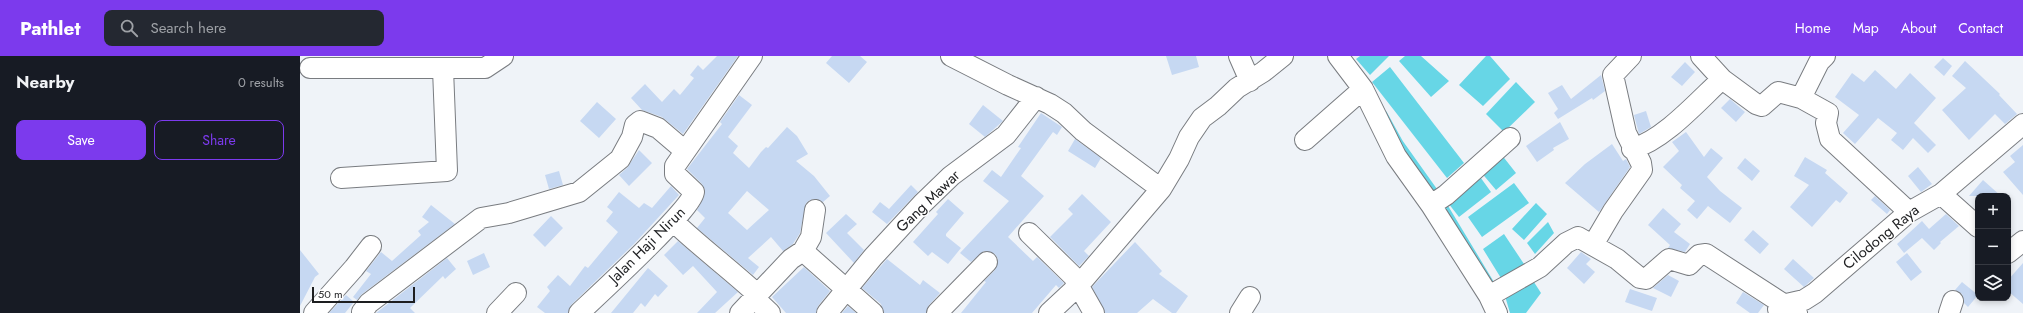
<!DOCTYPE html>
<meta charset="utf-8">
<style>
body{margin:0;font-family:Jost,sans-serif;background:#242831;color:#f1f3f6}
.controls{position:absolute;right:12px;bottom:12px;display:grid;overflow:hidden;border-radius:8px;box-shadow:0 2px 6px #0003}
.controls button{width:36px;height:36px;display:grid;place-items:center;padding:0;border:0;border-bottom:1px solid #363941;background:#171b24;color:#f1f3f6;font:20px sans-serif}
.scale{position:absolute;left:12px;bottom:10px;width:103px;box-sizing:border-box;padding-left:4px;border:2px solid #1d1e20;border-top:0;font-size:11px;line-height:14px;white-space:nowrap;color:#1d1e20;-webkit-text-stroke:3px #fff;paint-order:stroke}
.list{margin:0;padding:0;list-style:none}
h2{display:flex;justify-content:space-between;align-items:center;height:52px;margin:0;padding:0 16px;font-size:17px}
h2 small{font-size:13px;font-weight:400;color:#9ea1a6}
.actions{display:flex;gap:8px;padding:12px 16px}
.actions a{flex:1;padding:9px 0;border:1px solid #7c3aed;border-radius:8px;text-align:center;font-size:14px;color:#7c3aed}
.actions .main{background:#7c3aed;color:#fff}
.icon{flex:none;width:22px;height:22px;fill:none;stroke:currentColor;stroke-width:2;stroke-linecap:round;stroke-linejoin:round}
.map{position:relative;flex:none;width:1723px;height:257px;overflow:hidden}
header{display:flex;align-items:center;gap:24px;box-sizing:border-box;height:56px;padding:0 20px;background:#7c3aed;color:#fff}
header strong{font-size:19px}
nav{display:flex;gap:22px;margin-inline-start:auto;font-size:14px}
.search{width:280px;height:36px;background:#242831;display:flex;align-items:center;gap:10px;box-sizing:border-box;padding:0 14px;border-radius:8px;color:#9ea1a6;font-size:15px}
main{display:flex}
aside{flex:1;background:#171b24}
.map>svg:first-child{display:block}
</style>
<header>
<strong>Pathlet</strong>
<div class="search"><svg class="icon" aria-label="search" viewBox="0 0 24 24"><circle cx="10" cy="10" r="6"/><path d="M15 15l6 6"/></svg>Search here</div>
<nav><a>Home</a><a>Map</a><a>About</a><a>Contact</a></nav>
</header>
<main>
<aside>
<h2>Nearby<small>0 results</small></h2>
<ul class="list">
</ul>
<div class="actions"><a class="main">Save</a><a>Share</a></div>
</aside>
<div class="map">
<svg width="1723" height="257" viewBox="0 0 1723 257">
<rect width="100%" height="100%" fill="#eff3f8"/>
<path fill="#67d6e6" d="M1060,0H1089L1070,19L1056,3Z
M1105,0H1121L1149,25L1131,41L1099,5Z
M1186,0H1190L1210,23L1183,50L1159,29Z
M1090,11L1164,107L1147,122L1072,26Z
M1216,26L1235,46L1204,76L1186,58Z
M1201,98L1216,117L1196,134L1180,115Z
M1178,118L1191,136L1159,161L1145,143Z
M1214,127L1229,147L1182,181L1168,161Z
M1236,147L1247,158L1224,184L1212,173Z
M1248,166L1254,177L1235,198L1227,187Z
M1204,178L1224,208L1204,227L1183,193Z
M1230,220L1241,237L1226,257H1210L1205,240Z"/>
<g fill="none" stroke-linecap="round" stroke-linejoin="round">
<path stroke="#67d6e6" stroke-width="4" d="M1085,57L1101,86L1138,138
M1144,147L1191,225"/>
</g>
<path fill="#c6d8f2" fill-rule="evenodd" d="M417,0H438L383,78L362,61L342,54L331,42L345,28L362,46L374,33L380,39L394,22L390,19L398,9L403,14Z
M532,0H560L567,6L549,27L526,7Z
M866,0H896L899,11L872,19Z
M1643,2L1652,10L1644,20L1634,11Z
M1665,5L1700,38L1699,39L1717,58L1705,68L1695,58L1669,84L1642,54L1666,32L1652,20Z
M1385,6L1395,16L1382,30L1371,21Z
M1575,14L1596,33L1610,17L1636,42L1614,67L1636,89L1628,97L1613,82L1603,94L1591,84L1597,77L1578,62L1555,88L1543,77L1559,59L1535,41L1552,17L1564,26Z
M1301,19L1305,35L1293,44L1292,42L1258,63L1254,57L1258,53L1248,37L1262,29L1271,43Z
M439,39L452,49L428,81L438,90L433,97L449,112L461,96L466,91L468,92L487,71L497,80L508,98L496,105L514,120L530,140L523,146L516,143L510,144L506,147L500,177L493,188L483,195L471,181L448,202L459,211L453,219L397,172L405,162L397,154L404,141L405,134L402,128L387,113L422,68L420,66ZM447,135L469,154L447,174L428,157Z
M1430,43L1445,56L1436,66L1421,52Z
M297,46L316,63L299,82L280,65Z
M683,49L703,65L685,81L669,68Z
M1346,55L1351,71L1339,78L1334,59Z
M741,57L762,71L757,79L753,76L721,120L744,140L708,181L733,205L737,201L764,227L759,232L756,229L732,257H661L686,226L684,225L695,214L698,203L695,198L684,195L671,206L660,197L709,145L683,125L692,114L701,121L721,92L718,91Z
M1260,66L1269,83L1253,92L1254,94L1237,106L1226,90Z
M1386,76L1404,101L1411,92L1423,102L1407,121L1420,135L1442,152L1430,167L1408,150L1397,163L1387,154L1395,145L1380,132L1382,129L1363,111L1379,95L1372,86Z
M775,83L801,102L795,112L768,95Z
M1312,88L1323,105L1326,103L1330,111L1299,156L1265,127L1285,108Z
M1723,89V139L1703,116L1715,106L1710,100Z
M339,94L352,107L329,130L319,119L327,112Z
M1505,101L1527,114L1525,117L1548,137L1540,147L1536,144L1512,171L1490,151L1509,129L1494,120Z
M1445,102L1460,115L1452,125L1437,112Z
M1618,111L1632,128L1621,136L1608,120Z
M259,115L263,129L249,133L245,119Z
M1683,124L1701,140H1669Z
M611,129L618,136L587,168L572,156L580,146L589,153Z
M371,130L379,139L334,188L271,249L268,257H245L237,251L250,235L247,231L258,219L270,230L285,210L288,212L318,176L306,165L313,156L307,151L319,136L339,152L344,147L352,152Z
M782,138L811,166L784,195L789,200L779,210L750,181L773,158L768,153Z
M1575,140L1590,154L1587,158L1571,144Z
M648,143L664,157L646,178V180L661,192L648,208L632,196L628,200L613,186L638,158L636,156Z
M131,149L155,168L62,238L57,244L53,241L71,218L66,215L81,196L92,205L121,179L118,175L129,166L122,161Z
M1363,152L1381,168L1374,176L1390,188L1385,196L1368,192L1370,189L1348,169Z
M546,158L557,168L547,177L564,194L554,207L526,177Z
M1646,158L1659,170L1640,186L1641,187L1634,194L1622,182L1604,197L1597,188L1622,165L1629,173Z
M251,160L263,172L245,191L233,179Z
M1453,174L1469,188L1460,198L1444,184Z
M378,185L438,236L415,257H397L417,236L393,210L383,219L364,199Z
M835,186L862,215L859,218L888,240L876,257H872L853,243L837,257H805L792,231Z
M0,194L19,218L15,221L0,250Z
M1281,196L1291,203L1286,208L1295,216L1284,228L1267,212Z
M184,197L190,211L173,219L167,205Z
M1607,197L1622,216L1611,225L1596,206Z
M147,202L156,213L145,223L143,220L110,252L115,257H76Z
M587,203L620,229L623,224L640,237L629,249L626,257H584L581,248L562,232Z
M1493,203L1514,222L1504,231L1484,213Z
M1723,207V248L1708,235V224Z
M504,211L530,235L518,250L516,257H486L472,241Z
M348,212L368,230L358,241L355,238L345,251L341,247L333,257H311Z
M1368,219L1379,225L1371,241L1353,232Z
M1662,226L1678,239L1668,251L1664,247L1662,238L1655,234Z
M1330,233L1357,242L1352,255L1325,246Z
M1443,236L1464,249L1458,257H1450L1436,247Z
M46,239L54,246L45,257H29Z
M548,250L556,257H542Z"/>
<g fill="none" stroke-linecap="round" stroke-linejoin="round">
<g stroke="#797c80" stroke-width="22">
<path id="minor" d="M651,0L708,29L750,48L764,57L783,75L861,133L778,230L749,257
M939,0L950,25
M1038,0L1063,33L1096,100L1131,149L1189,240L1197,257
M1401,0L1422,23L1456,48L1462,50L1478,36L1501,42L1519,6L1525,0
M10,12H185L203,0
M1501,42L1528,57L1526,67L1530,83L1609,156
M1005,84L1063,33
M1332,93C1364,84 1398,45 1422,23
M41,122L147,115L143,13
M861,133L879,103L889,81L902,62L918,50L937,32L963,16L983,0
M1641,138L1678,171
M1131,149L1146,139L1210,82
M373,165C400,191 430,213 458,239
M729,177L773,220L794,257
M1293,189L1313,155L1342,114L1341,107L1326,77L1313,19L1331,0
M503,195L511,181L515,154
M1708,197L1723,185
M1189,240L1240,211L1266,187L1278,181L1317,203L1340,222L1346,223L1369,203L1389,209L1399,199L1406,198L1497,257
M454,242L470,257
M1478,253L1482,249L1504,244L1515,237L1609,156L1641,138L1723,68
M14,257L54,212L71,190
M64,257L62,256L69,247L181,162L209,157L279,136L320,103L332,81L335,69L340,65L358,72L385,95
M197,257L216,237
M279,257C295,242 394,151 394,136L375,118V110L452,0
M440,257L491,203L503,195L573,257
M527,257L573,201L622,148L651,120L706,79L736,41
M637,257L687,206
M940,257L950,241
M1649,257L1653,245"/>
</g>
<use href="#minor" stroke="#fff" stroke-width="20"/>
</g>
<g text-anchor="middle" stroke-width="3" stroke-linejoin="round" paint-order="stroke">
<g font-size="15" fill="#1d1e20" stroke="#fff">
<text transform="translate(628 145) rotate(-44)" y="5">Gang Mawar</text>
<text transform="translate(1581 181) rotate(-39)" y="5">Cilodong Raya</text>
<text transform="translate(347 189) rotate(-45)" y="5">Jalan Haji Nirun</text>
</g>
</g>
</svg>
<div class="controls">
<button>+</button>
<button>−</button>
<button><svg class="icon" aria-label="layers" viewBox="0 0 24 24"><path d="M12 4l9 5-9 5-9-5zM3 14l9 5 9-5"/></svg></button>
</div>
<div class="scale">50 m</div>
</div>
</main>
